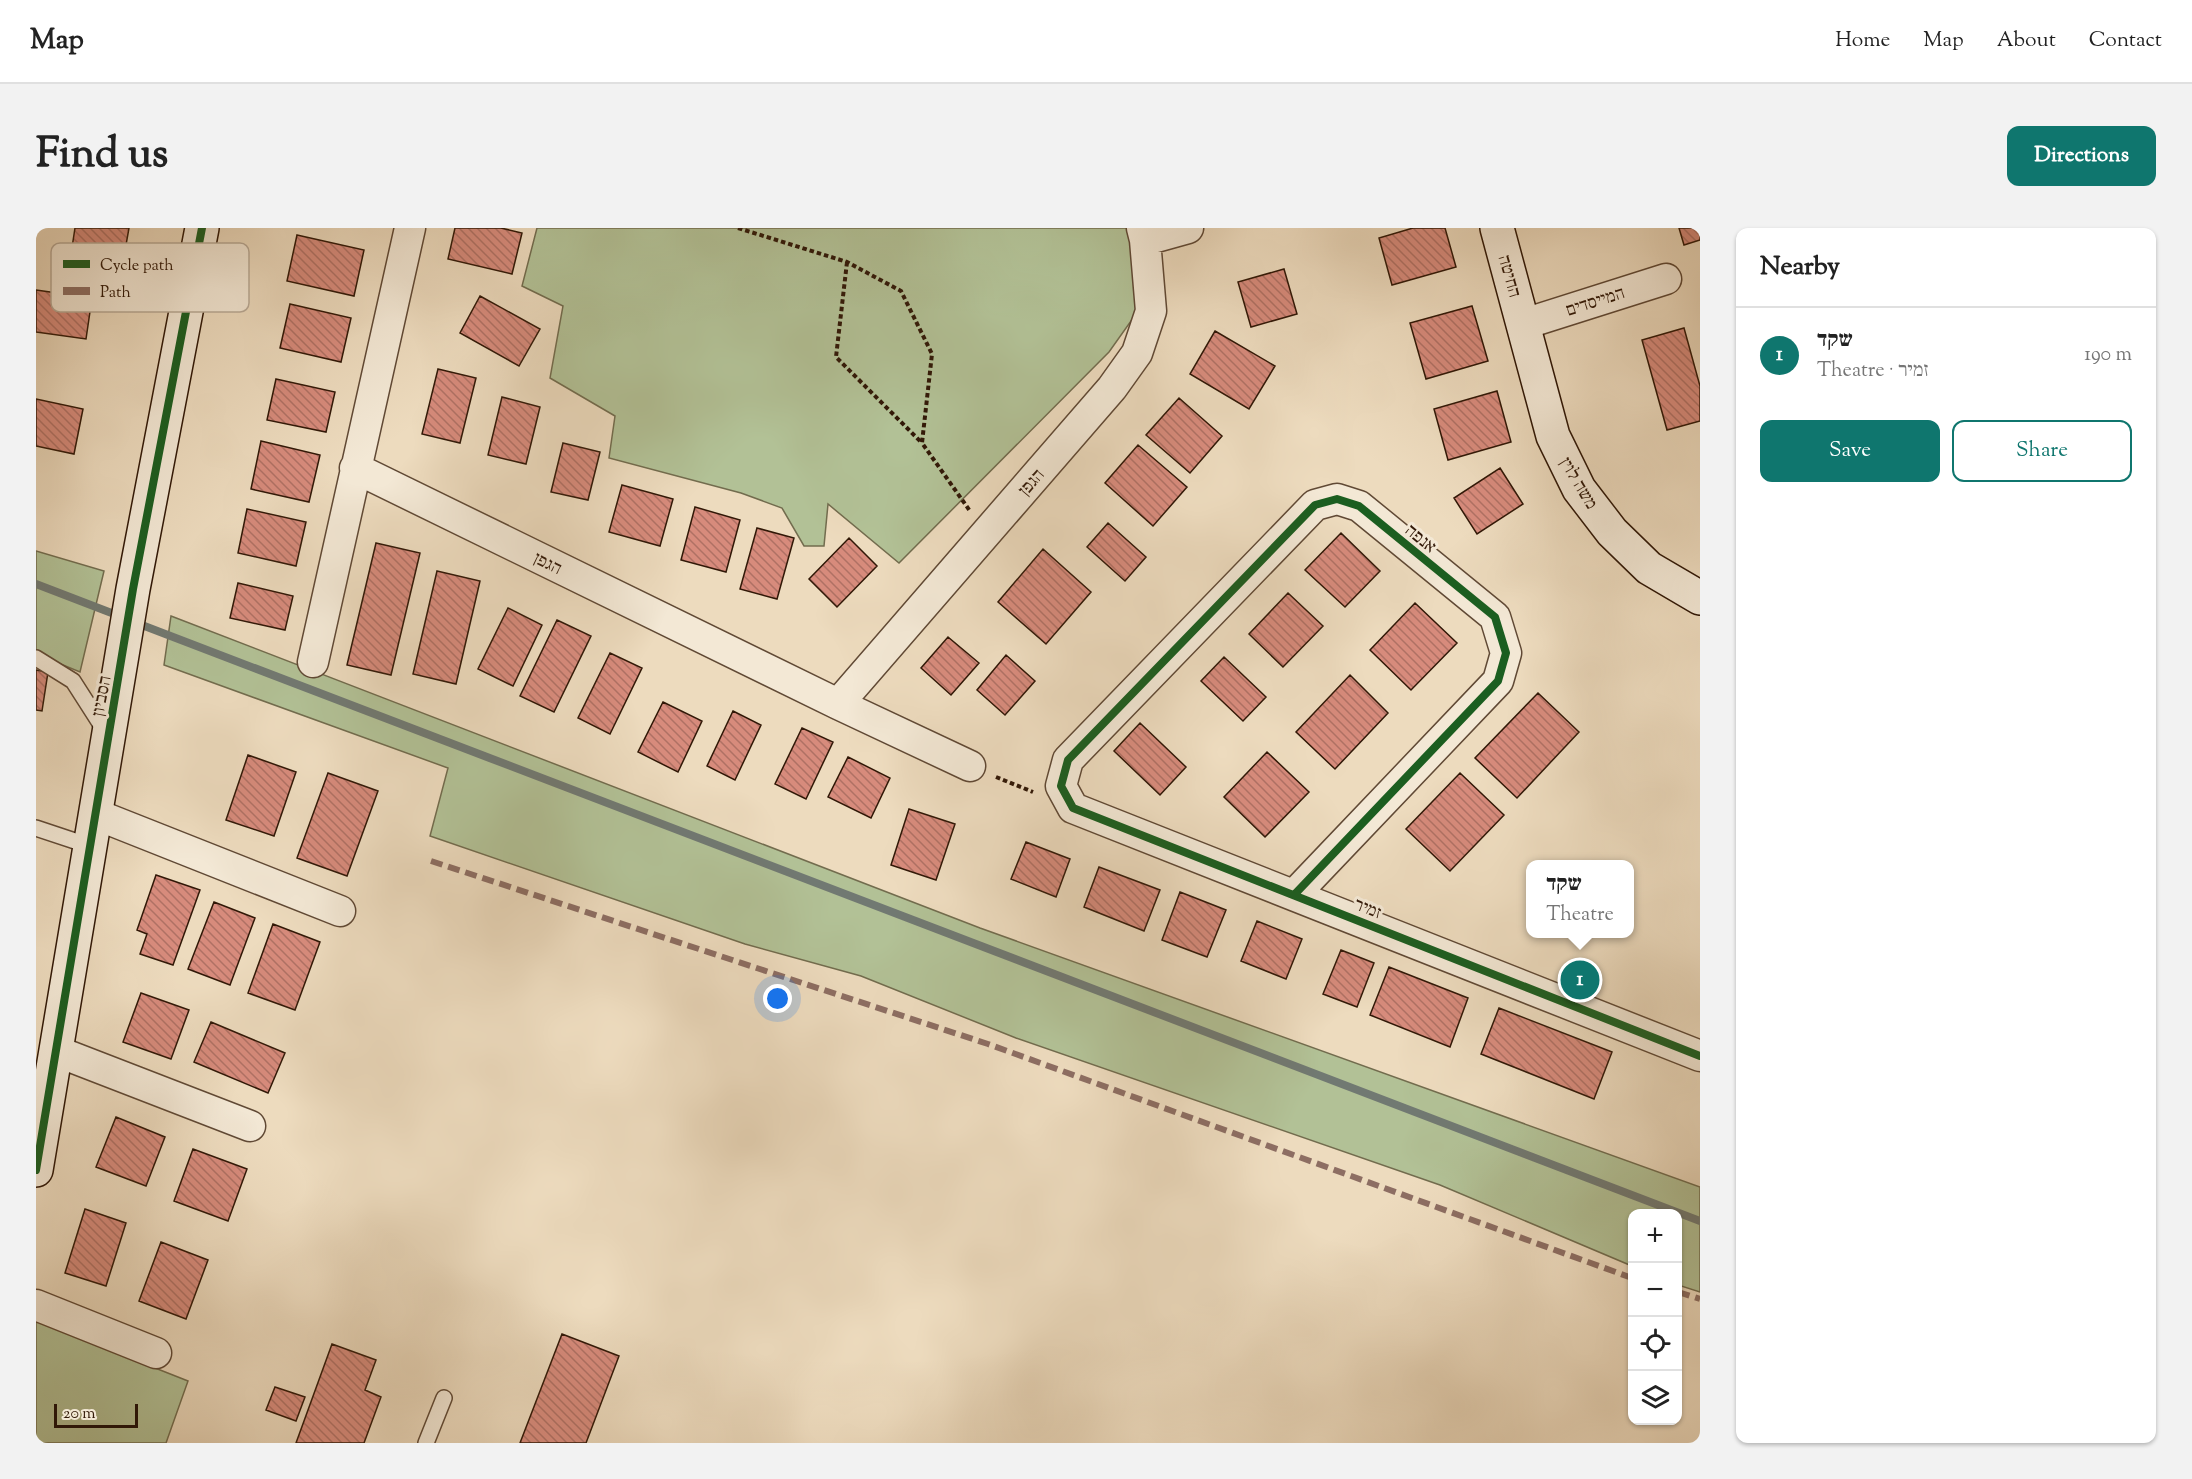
<!DOCTYPE html>
<meta charset="utf-8">
<style>
body{margin:0;font-family:"Sorts Mill Goudy","Frank Ruhl Libre",serif;background:#f2f2f2;color:#222}
.controls{position:absolute;right:18px;bottom:18px;display:grid;overflow:hidden;border-radius:12px;box-shadow:0 2px 4px #0004}
.controls button{width:54px;height:54px;display:grid;place-items:center;padding:0;border:0;border-bottom:2px solid #e0e0e0;background:#fff;color:#222;font:30px sans-serif}
.scale{position:absolute;left:18px;bottom:15px;width:84px;box-sizing:border-box;padding-left:6px;border:3px solid #311807;border-top:0;font-size:16px;line-height:21px;white-space:nowrap;color:#311807;-webkit-text-stroke:4px #f3e8d5;paint-order:stroke}
.you{position:absolute;left:742px;top:771px;width:21px;height:21px;margin:-15px;border:4px solid #fff;border-radius:50%;background:#1a73e8;box-shadow:0 0 0 9px #1a73e833}
.badge{display:grid;place-items:center;width:39px;height:39px;border-radius:50%;background:#0f766e;color:#fff;font-size:20px;font-weight:700}
.pin{position:absolute;translate:-50% -50%;border:3px solid #fff;box-shadow:0 2px 6px #0006}
.popup{position:absolute;left:1490px;top:632px;width:108px;height:78px;box-sizing:border-box;display:grid;place-content:center;border-radius:12px;background:#fff;filter:drop-shadow(0 2px 4px #0005);font-size:20px;white-space:nowrap;color:#767676}
.popup b{font-size:22px;color:#222}
.popup::after{content:'';position:absolute;left:50%;top:100%;margin-left:-12px;border:12px solid transparent;border-top-color:#fff}
.list{margin:0;padding:0;list-style:none}
h2{display:flex;justify-content:space-between;align-items:center;height:78px;margin:0;padding:0 24px;font-size:26px}
h2 small{font-size:20px;font-weight:400;color:#767676}
.list li{display:grid;grid-template-columns:39px 1fr auto;gap:18px;align-items:center;box-sizing:border-box;height:96px;padding:0 24px;border-top:2px solid #e0e0e0}
.list b{display:block;font-size:22px;white-space:nowrap}
.list p{margin:0;font-size:20px;white-space:nowrap;color:#767676}
.list em{font-size:20px;font-style:normal;color:#767676}
.actions{display:flex;gap:12px;padding:18px 24px}
.actions a{flex:1;padding:14px 0;border:2px solid #0f766e;border-radius:12px;text-align:center;font-size:21px;color:#0f766e}
.actions .main{background:#0f766e;color:#fff}
.icon{flex:none;width:33px;height:33px;fill:none;stroke:currentColor;stroke-width:2;stroke-linecap:round;stroke-linejoin:round}
.map{position:relative;flex:none;width:1664px;height:1215px;overflow:hidden;border-radius:12px}
header{display:flex;align-items:center;gap:36px;box-sizing:border-box;height:84px;padding:0 30px;background:#fff;border-bottom:2px solid #e0e0e0}
header strong{font-size:28px}
nav{display:flex;gap:33px;margin-inline-start:auto;font-size:21px}
.intro{display:flex;align-items:center;justify-content:space-between;box-sizing:border-box;height:144px;padding:0 36px}
h1{margin:0;font-size:42px}
.button{padding:15px 27px;border-radius:12px;background:#0f766e;color:#fff;font-size:21px;font-weight:700}
main{display:flex;gap:36px;padding:0 36px}
aside{flex:1;background:#fff;border-radius:12px;box-shadow:0 2px 4px #0004}
.map>svg:first-child{display:block}
</style>
<header>
<strong>Map</strong>
<nav><a>Home</a><a>Map</a><a>About</a><a>Contact</a></nav>
</header>
<div class="intro"><h1>Find us</h1><a class="button">Directions</a></div>
<main>
<div class="map">
<svg width="1664" height="1215" viewBox="0 0 1664 1215">
<defs>
<pattern id="building-back-hatch" width="6" height="6" patternUnits="userSpaceOnUse" patternTransform="scale(1.5)"><rect width="6" height="6" fill="#d78b7c"/><path d="M-1 5l2 2M0 0l6 6M5-1l2 2" fill="none" stroke="#af7164"/></pattern>
</defs>
<rect width="100%" height="100%" fill="#eddbbe"/>
<filter id="stains"><feTurbulence type="fractalNoise" baseFrequency=".00333" numOctaves="4"/><feColorMatrix values="0 0 0 0 .2 0 0 0 0 .09 0 0 0 0 .02 0 0 0 .5 -.17"/></filter>
<radialGradient id="worn" r=".72"><stop offset=".6" stop-color="#630" stop-opacity="0"/><stop offset="1" stop-color="#630" stop-opacity=".3"/></radialGradient>
<path fill="#b2c196" stroke="#726c4e" stroke-width="1.5" d="M501,0H1092L1097,19L1100,86L1073,124L863,335L792,276L788,318H768L746,280L705,265L573,230L579,188L514,150L527,78L486,58Z
M0,323L68,343L44,444L0,426Z
M135,388L944,700L1664,959V1064L1642,1057V986H1596V1038L1404,957L980,810L825,748L709,716L394,608L412,540L128,437Z
M0,1093L152,1153L130,1215H0Z"/>
<g fill="none" stroke-linecap="round" stroke-linejoin="round">
<path stroke="#717972" stroke-width="8" d="M0,356L86,389
M98,394L1664,993"/>
</g>
<path fill="url(#building-back-hatch)" stroke="#311807" stroke-width="1.5" d="M39,0H93L87,34L35,26Z
M419,0H465L486,5L476,46L412,31Z
M1377,0H1409L1420,39L1356,57L1343,10Z
M1643,0H1664V12L1648,17Z
M261,7L328,22L318,68L251,53Z
M1248,41L1261,86L1215,99L1202,54Z
M0,62L56,70L50,111L0,104Z
M444,68L504,101L483,138L424,105Z
M254,76L315,90L305,134L244,120Z
M1436,78L1452,133L1390,151L1374,95Z
M1648,100L1664,158V193L1631,202L1606,112Z
M1179,103L1239,138L1213,181L1154,146Z
M402,141L440,150L424,215L386,206Z
M240,151L299,164L290,204L231,192Z
M1461,163L1475,214L1412,232L1398,181Z
M466,169L504,179L490,236L452,227Z
M1143,170L1186,208L1154,245L1110,207Z
M0,171L47,181L38,226L0,218Z
M225,213L284,227L273,274L215,261Z
M527,215L564,224L552,272L515,264Z
M1102,217L1151,259L1117,298L1069,255Z
M1464,240L1487,276L1441,306L1418,270Z
M586,257L637,271L624,318L573,304Z
M659,279L704,292L690,344L645,332Z
M211,281L270,294L260,338L202,325Z
M1072,295L1110,329L1089,353L1051,319Z
M721,300L758,310L741,371L704,361Z
M1305,305L1344,343L1309,379L1269,342Z
M813,310L841,338L801,379L773,351Z
M340,315L384,325L355,447L311,437Z
M1007,321L1055,364L1010,416L962,374Z
M401,343L444,353L420,456L377,446Z
M202,355L257,368L249,402L194,390Z
M1252,365L1287,398L1247,439L1213,406Z
M1379,375L1421,415L1375,462L1334,422Z
M472,380L506,397L477,458L442,441Z
M521,392L555,408L518,484L484,468Z
M912,409L943,435L915,467L885,440Z
M574,425L606,440L574,506L542,490Z
M970,427L999,453L969,487L941,462Z
M1188,429L1230,469L1207,493L1165,453Z
M0,442L12,444L6,483L0,482Z
M1314,447L1352,485L1299,541L1260,504Z
M1502,465L1543,504L1481,570L1439,530Z
M627,474L666,493L642,544L602,524Z
M697,483L725,497L699,552L671,538Z
M1104,495L1150,539L1124,567L1078,523Z
M766,500L797,514L770,571L739,556Z
M1231,524L1273,564L1229,609L1188,569Z
M212,527L260,544L238,608L190,592Z
M812,529L854,550L835,590L792,569Z
M292,545L342,563L311,648L261,630Z
M1424,545L1468,587L1414,643L1370,601Z
M873,581L919,596L900,652L855,637Z
M990,614L1034,631L1020,669L975,651Z
M1063,639L1124,662L1108,703L1048,679Z
M120,647L164,662L137,737L104,726L111,706L101,702Z
M1144,664L1190,682L1171,729L1126,712Z
M178,674L219,690L194,757L152,741Z
M1221,693L1266,711L1250,751L1205,733Z
M237,696L284,714L259,782L212,765Z
M1305,722L1338,735L1321,779L1287,766Z
M1353,739L1432,770L1414,819L1334,787Z
M105,765L153,782L135,831L87,814Z
M1463,780L1576,824L1558,871L1445,826Z
M175,794L249,825L232,865L158,834Z
M80,889L129,909L110,958L60,939Z
M157,921L211,941L192,993L138,973Z
M49,981L90,995L70,1058L29,1045Z
M125,1014L172,1032L150,1091L103,1073Z
M526,1106L583,1128L550,1215H484Z
M296,1116L340,1132L329,1162L345,1169L328,1215H260Z
M239,1159L269,1169L260,1193L230,1182Z"/>
<g fill="none" stroke-linecap="round" stroke-linejoin="round">
<g stroke="#604935" stroke-width="18">
<path id="lane" d="M0,430L37,453L69,503
M0,600L54,618
M390,1215L408,1170"/>
</g>
<g stroke="#604935" stroke-width="33">
<path id="street" d="M1109,12L1152,0
M1488,96L1630,51
M319,240L802,476L934,538
M277,434L374,0
M802,476L1076,160L1101,125L1115,83L1109,12L1106,0
M59,586L304,683
M1258,667L1462,453L1470,425L1459,389L1323,278L1301,271L1279,277L1032,532L1025,558L1037,580L1664,828
M20,823L214,898
M0,1077L120,1125"/>
</g>
<g stroke="#311807" stroke-width="36">
<path id="secondary" d="M1461,0L1517,208L1543,261L1576,304L1613,340L1664,370
M0,942L97,361L166,0"/>
</g>
<path stroke="#311807" stroke-width="4" stroke-dasharray="4.5 3" stroke-linecap="butt" d="M702,0L811,34L865,63L896,126L886,215L934,283
M811,34L800,129L885,214
M960,549L997,564"/>
<use href="#lane" stroke="#f3e8d5" stroke-width="15"/>
<use href="#street" stroke="#f3e8d5" stroke-width="30"/>
<use href="#secondary" stroke="#f3e8d5" stroke-width="33"/>
<path stroke="#8d6e63" stroke-width="6" stroke-dasharray="12 6" stroke-linecap="butt" d="M395,633L952,816L1596,1050
M1642,1064L1664,1071"/>
<g stroke="#f3e8d5" stroke-width="11">
<path id="cycleway" d="M1258,667L1462,453L1470,425L1459,389L1323,278L1301,271L1279,277L1032,532L1025,558L1037,580L1664,828
M0,942L97,361L166,0"/>
</g>
<use href="#cycleway" stroke="#1b5e20" stroke-width="8"/>
</g>
<g text-anchor="middle" stroke-width="6" stroke-linejoin="round" paint-order="stroke">
<g font-size="18" fill="#311807" stroke="#f3e8d5">
<text transform="translate(1474 48) rotate(74)" y="6">החיטה</text>
<text transform="translate(1559 73) rotate(-18)" y="6">המייסדים</text>
<text transform="translate(995 254) rotate(-49)" y="6">הגפן</text>
<text transform="translate(1543 255) rotate(59)" y="6">משה לוין</text>
<text transform="translate(1385 310) rotate(39)" y="6">אנפה</text>
<text transform="translate(512 335) rotate(26)" y="6">הגפן</text>
<text transform="translate(65 468) rotate(-79)" y="6">הסביון</text>
<text transform="translate(1332 680) rotate(22)" y="6">זמיר</text>
</g>
</g>
<rect x="15" y="15" width="198" height="69" rx="9" fill="#f3e8d5" stroke="#b9aa97" stroke-width="1.5"/>
<rect x="27" y="32" width="27" height="8" fill="#1b5e20"/>
<rect x="27" y="59" width="27" height="8" fill="#8d6e63"/>
<g font-size="16" fill="#311807">
<text x="64" y="42">Cycle path</text>
<text x="64" y="69">Path</text>
</g>
<rect width="100%" height="100%" filter="url(#stains)"/>
<rect width="100%" height="100%" fill="url(#worn)"/>
</svg>
<div class="controls">
<button>+</button>
<button>−</button>
<button><svg class="icon" aria-label="locate" viewBox="0 0 24 24"><circle cx="12" cy="12" r="6"/><path d="M12 2v4M12 18v4M2 12h4M18 12h4"/></svg></button>
<button><svg class="icon" aria-label="layers" viewBox="0 0 24 24"><path d="M12 4l9 5-9 5-9-5zM3 14l9 5 9-5"/></svg></button>
</div>
<div class="scale">20 m</div>
<div class="you"></div>
<div class="pin badge" style="left:1544px;top:752px">1</div>
<div class="popup"><b>שקד</b>Theatre</div>
</div>
<aside>
<h2>Nearby<small></small></h2>
<ul class="list">
<li><span class="badge">1</span><div><b>שקד</b><p>Theatre · זמיר</p></div><em>190 m</em></li>
</ul>
<div class="actions"><a class="main">Save</a><a>Share</a></div>
</aside>
</main>
